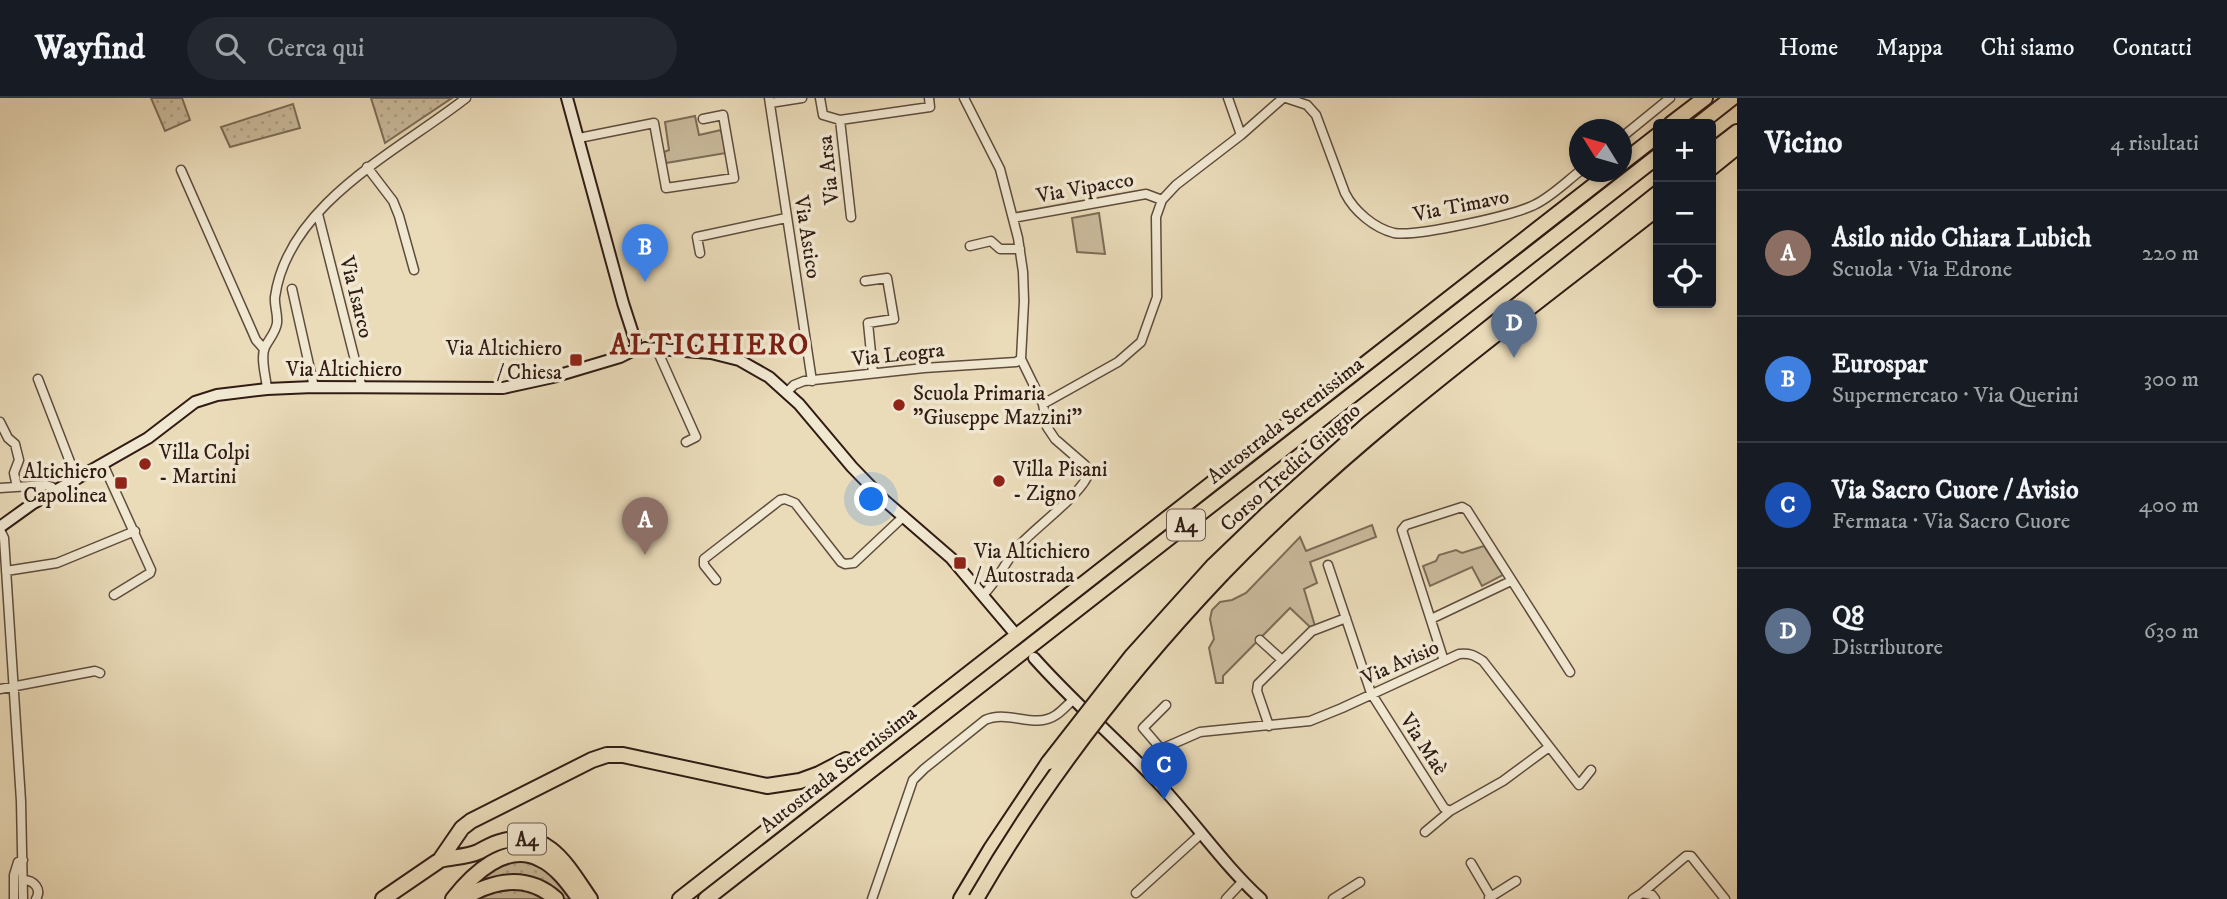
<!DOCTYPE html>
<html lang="it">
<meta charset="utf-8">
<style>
body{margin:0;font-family:"IM FELL DW Pica",serif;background:#242831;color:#f1f3f6}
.controls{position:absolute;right:21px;top:21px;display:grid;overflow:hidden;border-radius:7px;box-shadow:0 4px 10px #0003}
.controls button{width:63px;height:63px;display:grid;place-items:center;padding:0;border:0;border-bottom:2px solid #363941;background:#171b24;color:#f1f3f6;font:35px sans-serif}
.compass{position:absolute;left:1569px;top:21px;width:63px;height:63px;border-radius:50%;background:#171b24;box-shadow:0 4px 10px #0003;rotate:307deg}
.you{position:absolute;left:872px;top:402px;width:24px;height:24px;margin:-18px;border:5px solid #fff;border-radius:50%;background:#1a73e8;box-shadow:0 0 0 10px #1a73e833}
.badge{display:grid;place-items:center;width:46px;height:46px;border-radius:50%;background:#d93025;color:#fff;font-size:23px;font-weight:700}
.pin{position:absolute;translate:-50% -58px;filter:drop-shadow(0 2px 4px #0008)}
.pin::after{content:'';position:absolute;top:37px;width:24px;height:21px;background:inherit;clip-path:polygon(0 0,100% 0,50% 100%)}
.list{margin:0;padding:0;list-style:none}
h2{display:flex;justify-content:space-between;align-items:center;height:91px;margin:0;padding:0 28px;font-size:30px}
h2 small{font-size:23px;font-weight:400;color:#9ea1a6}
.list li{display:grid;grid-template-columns:46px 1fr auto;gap:21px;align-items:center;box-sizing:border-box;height:126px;padding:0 28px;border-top:2px solid #363941}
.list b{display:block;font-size:26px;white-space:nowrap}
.list p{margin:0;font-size:23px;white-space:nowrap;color:#9ea1a6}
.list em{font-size:23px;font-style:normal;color:#9ea1a6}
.icon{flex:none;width:38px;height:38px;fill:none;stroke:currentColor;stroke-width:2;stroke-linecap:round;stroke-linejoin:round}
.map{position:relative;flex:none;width:1737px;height:801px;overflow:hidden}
header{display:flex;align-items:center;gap:42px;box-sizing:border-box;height:98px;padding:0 35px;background:#171b24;border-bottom:2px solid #363941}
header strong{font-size:33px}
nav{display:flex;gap:38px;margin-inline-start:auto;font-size:24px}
.search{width:490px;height:63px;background:#242831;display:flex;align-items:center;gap:18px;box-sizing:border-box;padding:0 24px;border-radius:38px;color:#9ea1a6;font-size:26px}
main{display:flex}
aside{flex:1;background:#171b24}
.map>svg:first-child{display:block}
</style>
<header>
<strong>Wayfind</strong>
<div class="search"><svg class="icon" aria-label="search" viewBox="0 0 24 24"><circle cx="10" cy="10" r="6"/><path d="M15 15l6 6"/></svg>Cerca qui</div>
<nav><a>Home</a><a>Mappa</a><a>Chi siamo</a><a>Contatti</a></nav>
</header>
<main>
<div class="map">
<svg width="1737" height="801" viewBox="0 0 1737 801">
<defs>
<pattern id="grass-dots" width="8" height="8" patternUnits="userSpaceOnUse" patternTransform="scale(1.75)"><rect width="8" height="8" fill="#cabb9d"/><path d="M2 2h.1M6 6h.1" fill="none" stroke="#aea086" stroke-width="1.8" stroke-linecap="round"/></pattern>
</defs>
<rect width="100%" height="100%" fill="#eadbb9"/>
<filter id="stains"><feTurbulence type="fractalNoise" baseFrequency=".00286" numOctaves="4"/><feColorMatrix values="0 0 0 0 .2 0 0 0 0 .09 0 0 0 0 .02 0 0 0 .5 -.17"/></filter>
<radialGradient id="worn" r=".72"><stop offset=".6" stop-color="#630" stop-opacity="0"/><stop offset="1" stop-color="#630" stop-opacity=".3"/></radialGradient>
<path fill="url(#grass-dots)" stroke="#7d6c58" stroke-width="2" d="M151,0H182L190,22L165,33Z
M371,0H452L385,45Z
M293,6L300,30L230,49L221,29Z
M519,760L543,767L575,801H561L550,791L481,786L477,781L488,772Z
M517,788L550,801H475L487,793Z"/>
<path fill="#cabb9d" stroke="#7d6c58" stroke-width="2" d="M695,18L699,37L721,32L726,55L666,65L664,54L669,52L665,24Z
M1099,115L1105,156L1077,154L1072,120Z
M1372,427L1376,439L1310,464L1317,485L1304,491L1315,528L1310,529L1290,510L1223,578V585H1216L1209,550L1214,541L1210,521L1212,512L1220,504L1232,502L1246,495L1300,439L1306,453Z
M1484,448L1503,477L1482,488L1472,469L1430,488L1423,468L1436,463L1439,457L1456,452L1462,455Z"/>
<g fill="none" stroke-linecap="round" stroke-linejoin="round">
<g stroke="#5e4c3d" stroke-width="11">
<path id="street" d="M769,0L812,283
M820,0L823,17L840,22L930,9L929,0
M1228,0L1241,37
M1286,0L1307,7L1316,17L1345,95C1354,113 1374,130 1394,135C1416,139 1516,117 1536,106C1552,98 1566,84 1580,73
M770,5L802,0
M840,22L851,119
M1622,39L1670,0
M579,40L654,25L666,90L734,80L723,17L703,21
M367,69L393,103L399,118L414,172
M181,72L256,242L264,251
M318,116L362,290
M1013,120L1146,96L1162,102
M970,148L991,143L1000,151H1020
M700,155L697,139L786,120
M865,183L887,180L894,221L868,225L873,275
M292,191L314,289
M657,252L696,339L686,344
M38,281L77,382
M267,291C266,278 260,260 265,249C269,241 276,234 277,225C278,216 274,207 275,199C288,105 400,52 466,0
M787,294L794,287L804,283L924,270L1016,264L1021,261L1024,203L1023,174L1018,140L1000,71L964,0
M1043,306L1118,264L1141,244L1157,199L1156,119L1162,102L1176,87L1241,37L1283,0
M0,324L8,340L15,346L19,362L14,375L17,389
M103,366L151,472L150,475L114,497
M0,390L46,387L52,389L55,394
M0,432L4,440L21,703L23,801
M1328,467L1371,595L1444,710L1450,713L1503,683L1549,649
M6,473L57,465L135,433
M716,482L704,467V461L780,402L785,401L795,405L841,464L845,466L854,465L904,418
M983,497C997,484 1005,464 1018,449C1033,431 1084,395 1089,374L1085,367L1055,341L1047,329L1043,306L1021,261
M1431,521L1511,483
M1260,542L1281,561
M1444,563L1402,432L1406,427L1462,409L1467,412L1570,574
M0,591L95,573L100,575
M1269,628L1257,593L1258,586L1312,533L1346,520
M1161,651L1143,630L1166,607
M1142,668L1159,652L1200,634L1310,623L1342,610L1459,556C1470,555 1474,557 1483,563L1579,687L1591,672
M1425,734L1450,713
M1471,765L1491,799
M23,782C34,782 42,791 36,801
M1136,795L1201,736
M1642,795L1686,758H1691L1725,801
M1489,800L1516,783
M14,801V777L18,764L23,762
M872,801L913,682L924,671L985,622C1008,611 1034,632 1056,617C1062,613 1067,607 1073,602
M1226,801L1242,784
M1333,801L1360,784
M1633,801L1642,795L1652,797L1655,801"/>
</g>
<g stroke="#301c14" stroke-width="14">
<path id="secondary" d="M567,0L623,205L635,242
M645,250L711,255L739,262L769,279L799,306L852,369L884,402L951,460L1012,532
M0,429L32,406L148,340L195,304L217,297L267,291L313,289L503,290L553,279L620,259L632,253
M1034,560C1074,605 1120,644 1162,689C1196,726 1224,767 1261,801"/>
</g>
<g stroke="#301c14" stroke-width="18">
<path id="highway" d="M1671,26L1705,0
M1699,26L1732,0
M1711,54L1737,34
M1622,65L1658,37
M1711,70L1737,49
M1213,468L1266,417L1368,326L1658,95
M1222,476C1354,339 1509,227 1658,110
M440,762C452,759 467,759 478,754C486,750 493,745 503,743C549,731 567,768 590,801
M383,801L440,762L462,730L471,723L592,662L607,657H623L767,688L800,683L819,676L846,662
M453,801C472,777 506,743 540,761C556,768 569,786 579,800
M462,801C493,782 527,775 556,801
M680,801L1611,74
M706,801L1658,58
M961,801L991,751L1049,664"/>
</g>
<use href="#street" stroke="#f1e8d2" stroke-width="8"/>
<use href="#secondary" stroke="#f1e8d2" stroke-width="10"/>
<use href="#highway" stroke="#eadbb9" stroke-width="14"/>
<g stroke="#301c14" stroke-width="18" stroke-linecap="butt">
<path id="highway-bridge" d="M1049,664L1131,559L1213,468
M976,801C1044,683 1128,575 1222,476"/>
</g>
<use href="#highway-bridge" stroke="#eadbb9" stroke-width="14"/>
</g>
<g fill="#8f2418" stroke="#f1e8d2" stroke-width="2.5">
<rect x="569" y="255" width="14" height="14" rx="3.5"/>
<circle cx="899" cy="307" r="7"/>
<circle cx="145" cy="366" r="7"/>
<circle cx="999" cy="383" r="7"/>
<rect x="114" y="378" width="14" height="14" rx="3.5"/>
<rect x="953" y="458" width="14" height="14" rx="3.5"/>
</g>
<g text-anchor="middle" stroke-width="7" stroke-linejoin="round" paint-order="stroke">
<g fill="#f1e8d2" stroke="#6a594d" stroke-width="2">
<rect x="1167" y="411.5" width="38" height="31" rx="5"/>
<rect x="508" y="725.5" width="38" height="31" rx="5"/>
</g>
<g font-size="19" font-weight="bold" fill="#301c14">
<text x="1186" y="434">A4</text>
<text x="527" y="748">A4</text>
</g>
<g font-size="21" fill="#301c14" stroke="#f1e8d2">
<text transform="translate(828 72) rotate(-96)" y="7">Via Arsa</text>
<text transform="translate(1085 89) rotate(-10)" y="7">Via Vipacco</text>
<text transform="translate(1461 107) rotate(-11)" y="7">Via Timavo</text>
<text transform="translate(808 139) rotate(81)" y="7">Via Astico</text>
<text transform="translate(357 199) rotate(76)" y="7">Via Isarco</text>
<text transform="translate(898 256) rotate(-6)" y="7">Via Leogra</text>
<text x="344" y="278">Via Altichiero</text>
<text transform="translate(1285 322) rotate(-38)" y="7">Autostrada Serenissima</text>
<text transform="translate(1290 369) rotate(-42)" y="7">Corso Tredici Giugno</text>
<text transform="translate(1400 564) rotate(-24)" y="7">Via Avisio</text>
<text transform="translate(1424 646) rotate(57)" y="7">Via Maè</text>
<text transform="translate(838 671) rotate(-38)" y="7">Autostrada Serenissima</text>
</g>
<g font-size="21" fill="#301c14" stroke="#f1e8d2" text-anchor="start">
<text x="562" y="257" text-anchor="end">Via Altichiero<tspan x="562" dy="24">/ Chiesa</tspan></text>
<text x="913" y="302">Scuola Primaria<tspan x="913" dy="24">"Giuseppe Mazzini"</tspan></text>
<text x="159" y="361">Villa Colpi<tspan x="159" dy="24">- Martini</tspan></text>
<text x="1013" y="378">Villa Pisani<tspan x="1013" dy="24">- Zigno</tspan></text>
<text x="107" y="380" text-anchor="end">Altichiero<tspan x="107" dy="24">Capolinea</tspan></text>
<text x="974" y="460">Via Altichiero<tspan x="974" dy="24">/ Autostrada</tspan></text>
</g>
<g font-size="28" font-weight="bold" letter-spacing="2" fill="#7a1f14" stroke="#f1e8d2">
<text x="710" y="256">ALTICHIERO</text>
</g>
</g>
<rect width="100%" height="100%" filter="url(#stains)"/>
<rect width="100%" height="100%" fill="url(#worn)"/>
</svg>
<div class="controls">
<button>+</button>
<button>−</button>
<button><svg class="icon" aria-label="locate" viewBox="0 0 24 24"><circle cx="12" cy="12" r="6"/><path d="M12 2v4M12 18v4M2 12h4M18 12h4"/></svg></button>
</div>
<svg class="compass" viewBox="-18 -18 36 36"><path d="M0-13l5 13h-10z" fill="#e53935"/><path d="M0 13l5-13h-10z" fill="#9ea1a6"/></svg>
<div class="you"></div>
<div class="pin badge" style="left:645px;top:457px;background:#8d6e63">A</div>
<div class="pin badge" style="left:645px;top:184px;background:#3f7fe0">B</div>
<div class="pin badge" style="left:1164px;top:702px;background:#1a4fb4">C</div>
<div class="pin badge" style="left:1514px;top:260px;background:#5c6f8a">D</div>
</div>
<aside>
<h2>Vicino<small>4 risultati</small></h2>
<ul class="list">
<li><span class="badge" style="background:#8d6e63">A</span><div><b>Asilo nido Chiara Lubich</b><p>Scuola · Via Edrone</p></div><em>220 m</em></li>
<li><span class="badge" style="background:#3f7fe0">B</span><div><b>Eurospar</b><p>Supermercato · Via Querini</p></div><em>300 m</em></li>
<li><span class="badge" style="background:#1a4fb4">C</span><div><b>Via Sacro Cuore / Avisio</b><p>Fermata · Via Sacro Cuore</p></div><em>400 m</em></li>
<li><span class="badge" style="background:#5c6f8a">D</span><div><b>Q8</b><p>Distributore</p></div><em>630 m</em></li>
</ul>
</aside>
</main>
